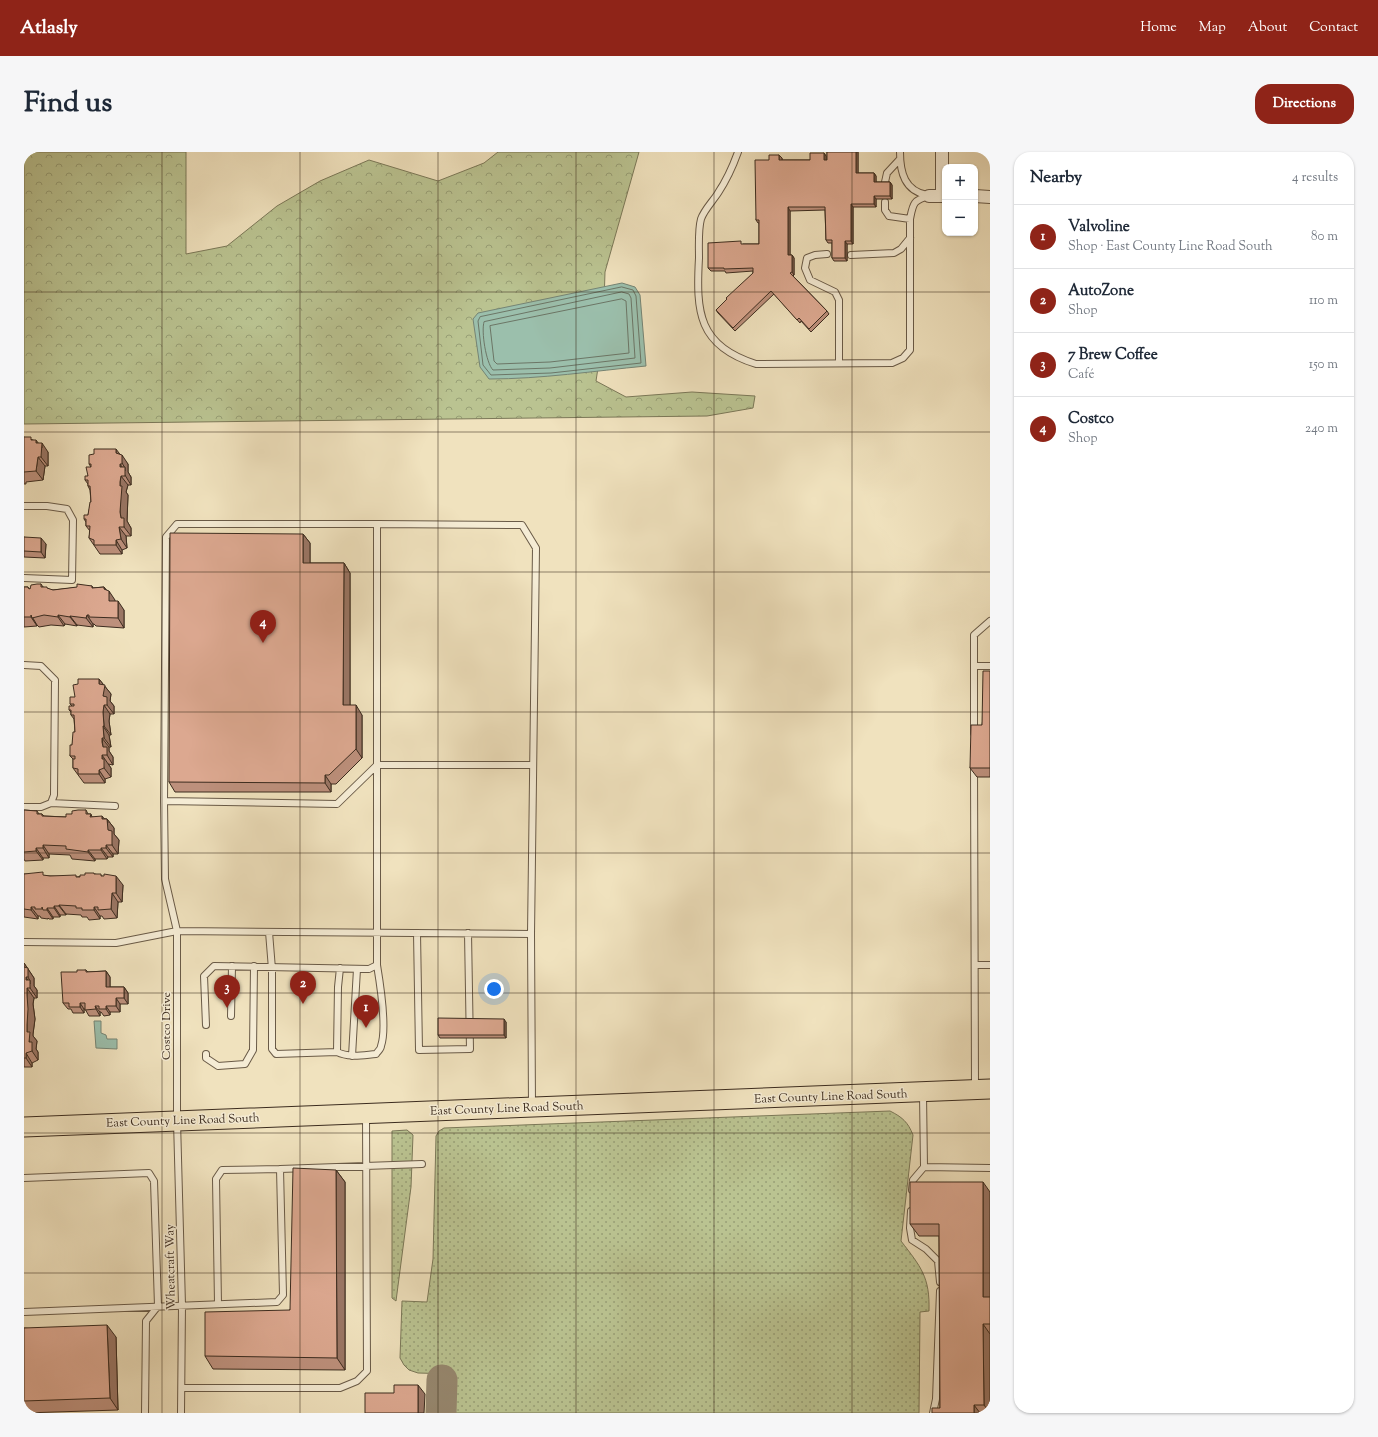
<!DOCTYPE html>
<meta charset="utf-8">
<style>
body{margin:0;font-family:"Sorts Mill Goudy",serif;background:#f6f6f7;color:#1f2937}
.controls{position:absolute;right:12px;top:12px;display:grid;overflow:hidden;border-radius:8px;box-shadow:0 1px 3px #0004}
.controls button{width:36px;height:36px;display:grid;place-items:center;padding:0;border:0;border-bottom:1px solid #e0e1e3;background:#fff;color:#1f2937;font:20px sans-serif}
.you{position:absolute;left:470px;top:837px;width:14px;height:14px;margin:-10px;border:3px solid #fff;border-radius:50%;background:#1a73e8;box-shadow:0 0 0 6px #1a73e833}
.badge{display:grid;place-items:center;width:26px;height:26px;border-radius:50%;background:#8f2418;color:#fff;font-size:13px;font-weight:700}
.pin{position:absolute;translate:-50% -33px;filter:drop-shadow(0 1px 2px #0008)}
.pin::after{content:'';position:absolute;top:21px;width:14px;height:12px;background:inherit;clip-path:polygon(0 0,100% 0,50% 100%)}
.list{margin:0;padding:0;list-style:none}
h2{display:flex;justify-content:space-between;align-items:center;height:52px;margin:0;padding:0 16px;font-size:17px}
h2 small{font-size:13px;font-weight:400;color:#747a83}
.list li{display:grid;grid-template-columns:26px 1fr auto;gap:12px;align-items:center;box-sizing:border-box;height:64px;padding:0 16px;border-top:1px solid #e0e1e3}
.list b{display:block;font-size:15px;white-space:nowrap}
.list p{margin:0;font-size:13px;white-space:nowrap;color:#747a83}
.list em{font-size:13px;font-style:normal;color:#747a83}
.map{position:relative;flex:none;width:966px;height:1261px;overflow:hidden;border-radius:16px}
header{display:flex;align-items:center;gap:24px;box-sizing:border-box;height:56px;padding:0 20px;background:#8f2418;color:#fff}
header strong{font-size:19px}
nav{display:flex;gap:22px;margin-inline-start:auto;font-size:14px}
.intro{display:flex;align-items:center;justify-content:space-between;box-sizing:border-box;height:96px;padding:0 24px}
h1{margin:0;font-size:28px}
.button{padding:10px 18px;border-radius:16px;background:#8f2418;color:#fff;font-size:14px;font-weight:700}
main{display:flex;gap:24px;padding:0 24px}
aside{flex:1;background:#fff;border-radius:16px;box-shadow:0 1px 3px #0004}
.map>svg:first-child{display:block}
</style>
<header>
<strong>Atlasly</strong>
<nav><a>Home</a><a>Map</a><a>About</a><a>Contact</a></nav>
</header>
<div class="intro"><h1>Find us</h1><a class="button">Directions</a></div>
<main>
<div class="map">
<svg width="966" height="1261" viewBox="0 0 966 1261">
<defs>
<pattern id="grass-dots" width="8" height="8" patternUnits="userSpaceOnUse"><rect width="8" height="8" fill="#bac391"/><path d="M2 2h.1M6 6h.1" fill="none" stroke="#989f76" stroke-width="1.8" stroke-linecap="round"/></pattern>
<pattern id="forest-crowns" width="20" height="18" patternUnits="userSpaceOnUse"><rect width="20" height="18" fill="#bac391"/><path d="M2 6a3 3 0 1 1 6 0M12 15a3 3 0 1 1 6 0" fill="none" stroke="#989f76"/></pattern>
</defs>
<rect width="100%" height="100%" fill="#f0e2be"/>
<filter id="stains"><feTurbulence type="fractalNoise" baseFrequency=".005" numOctaves="4"/><feColorMatrix values="0 0 0 0 .2 0 0 0 0 .09 0 0 0 0 .02 0 0 0 .5 -.17"/></filter>
<radialGradient id="worn" r=".72"><stop offset=".6" stop-color="#630" stop-opacity="0"/><stop offset="1" stop-color="#630" stop-opacity=".3"/></radialGradient>
<path fill="url(#grass-dots)" stroke="#7b7858" d="M866,959C878,965 884,970 889,983L877,1089C897,1115 906,1125 905,1159L896,1160L895,1261H430L429,1222L394,1221L385,1218L380,1213L376,1206L378,1149L403,1150L409,1107L412,984L415,979L420,976Z
M383,978L389,983L387,1035L372,1149L368,1146V979Z"/>
<path fill="url(#forest-crowns)" stroke="#7b7858" d="M0,0H162V102L203,94L253,54L296,29L345,8L414,29L460,11L474,0H615L581,120L579,183L572,229L602,245L668,240L731,244L729,256L683,264L0,272Z"/>
<path fill="#9bbfac" stroke="#758474" d="M598,131L611,135L616,143L622,214C570,219 517,227 465,227L456,215L449,167L454,161Z
M70,869H77V881L82,883L83,887H93V897L72,896Z"/>
<g fill="none" stroke-linecap="round" stroke-linejoin="round">
<path stroke="#6c7666" stroke-width="1" d="M598,135L609,138L612,144L617,211L527,221L467,223L459,213L454,169L456,165Z
M598,140L605,142L607,146L611,206L526,216L469,218C462,211 457,179 460,170Z
M598,147L602,149L605,201L526,210L473,212L470,209L466,174Z"/>
<path stroke="#96876e" stroke-width="31" d="M417,1261L418,1228"/>
<g stroke="#695a47" stroke-width="8">
<path id="lane" d="M714,0C709,14 702,29 694,41C689,49 680,58 677,67C674,78 675,94 675,106C672,160 674,194 732,212L868,211L879,206L886,198V67C889,52 889,48 905,44
M876,0C876,21 881,39 903,43
M861,30L863,21L876,7
M861,50V58L865,64L886,67
M803,102L791,103L783,106L781,116L786,128L811,140L815,148V211
M827,103L870,101L877,97L886,86
M0,354H23L43,357L49,368L48,428L0,426
M0,513L17,514L31,528L30,643L27,651L17,655H0
M950,514H966
M950,581V483L966,469
M950,614L951,935
M140,649L142,385L153,372H353
M27,651L91,654
M245,780L248,817V897L252,902L313,900C325,906 339,903 352,902C354,899 357,897 357,894C363,877 356,831 353,813
M393,781L395,898L446,897L444,781
M0,790L92,791L153,779L507,782L508,953
M951,813H966
M207,864L208,814
M182,873L180,824L190,814L345,817L353,813V613H509
M313,900L314,835L316,816
M182,902V906L194,914L221,912L229,898L230,814
M328,904L333,817
M899,942L900,1015L966,1016
M256,1017L398,1012
M0,1026L125,1021L130,1029L134,1154L122,1169L121,1261
M888,1038L889,1028L900,1015
M887,1059L886,1076L888,1088L902,1097L914,1109L916,1130
M0,1160L253,1150L259,1143L256,1017L198,1018L192,1027L194,1152
M158,1236H316L333,1229L343,1219L342,963
M157,1261L158,1153L153,969V779L141,727L140,649L313,652L353,613V372L498,373L512,396L507,782
M909,1261L912,1247L916,1139"/>
</g>
<g stroke="#695a47" stroke-width="14">
<path id="street" d="M918,0V44
M905,44H921
M951,44L966,45"/>
</g>
<g stroke="#3c2c1f" stroke-width="21">
<path id="primary" d="M0,975L966,937"/>
</g>
<use href="#lane" stroke="#f5ecd5" stroke-width="6"/>
<use href="#street" stroke="#f5ecd5" stroke-width="12"/>
<use href="#primary" stroke="#f0e2be" stroke-width="19"/>
</g>
<path fill="#bd907c" stroke="#3c2c1f" d="M803,0H834V21H850L852,24V30H866L868,33V47H852V55H829V92H823V109H810L808,106V91H804L802,88L801,58L766,59V103H768L770,106V123L769,124L803,159L805,162L787,180L777,169L776,171L750,142L711,179L694,161L692,158L729,121V119L702,121L701,119H687L684,116L719,92H735V71H734L732,68L745,8L755,3L758,6V8H786L800,1L802,4V8H803Z
M0,285L9,288L14,291L24,300V314H21L19,328L2,330V332H0Z
M96,303L104,312V320L107,325V333H104L102,340L104,343L103,369L107,376V384H102L103,396L98,398V402H76L65,386L66,379L62,374V370L60,367L64,363L67,350L66,338L64,334V332L61,328L64,324L67,315L65,312Z
M279,382L286,391V411H320L326,421V553L338,563V606L312,632H307V640H151L145,630Z
M0,385L22,392L21,406L0,405Z
M17,432L19,435L24,437L29,438L68,434L69,436L80,435L91,449L100,458V476L72,474L70,472H69V475L53,473V474L41,472L40,474L27,473L15,475L13,473V474L0,475V435H4L5,437H6Z
M966,519V625H953L946,616L958,573Z
M75,527L87,542L86,549L90,554V562H86L85,569L87,583H85L87,595H85V599L89,605V613L84,612L87,616V625L81,627V631H60L49,616V607L46,604L48,593L51,580L50,567L47,563V560L45,558L48,554L46,552L51,545Z
M0,658L13,659L15,662H18L20,664L42,665L48,662L62,658L64,662H67L68,665L83,667L90,676V682L95,688L94,702H89V705H84L83,707H71V709L48,707L46,703L25,702V706H19V708L1,709L0,707Z
M0,722L26,724L53,725L71,722L78,724L99,733L98,750H94L93,766L80,767L78,764H76V767L65,768L63,765H58L57,763L42,762V763H36V765H29V767H25L24,766V767L17,766L16,764H14V767L0,765Z
M0,811L10,826V834L13,838V846H10L9,852L11,867L9,882V884L13,889L12,897L14,900V908L8,911V915H0Z
M62,818L64,820L82,819L86,825V835H100L104,841V852H96V860H86V863L80,864L77,860H76V864H65L61,857H60V861H49L47,857H44L39,851L53,820Z
M482,870V886H416L414,883Z
M312,1018L321,1030V1218L189,1217L181,1204L266,1158Z
M966,1040V1261H908L916,1256L915,1084H895L886,1072Z
M0,1176L92,1185L94,1258L0,1261Z"/>
<path fill="#9a7665" stroke="#3c2c1f" d="M832,0H834V24L832,21Z
M800,1L802,4V11L800,8Z
M755,3L758,6V11L755,8Z
M850,21L852,24V34L850,30Z
M866,30L868,33V47L866,44Z
M850,44L852,47V55L850,52Z
M827,52L829,55V92L827,89Z
M764,55L766,59V106L764,103Z
M821,89L823,92V109L821,106Z
M768,103L770,106V123L768,120Z
M12,288L18,296V291L24,300V314L17,305L12,291Z
M92,297L98,305V303L104,312V320L107,325V333L96,315V312L101,319V316L92,301Z
M14,305L21,314L19,328L12,319Z
M97,324L104,333L102,340L104,343L103,369L107,376V384L100,375L97,366L96,360V330Z
M95,375L102,384L103,396L97,387Z
M279,382L286,391V420L279,411Z
M17,386L22,392L21,406L17,400Z
M92,388L98,398V402L92,393Z
M320,411L326,421V562L319,553Z
M80,435L85,442V439L91,448V458L85,449L80,437Z
M94,449L100,458V476L94,466Z
M7,463L13,473V474L7,465Z
M34,463L41,472L40,474L34,465Z
M63,463L69,472V475L62,466Z
M46,464L53,473V474L46,465Z
M75,527L87,542L86,549L90,554V562L83,553L79,544L75,532Z
M80,553L86,562L85,569L87,583L80,574L79,560Z
M332,553L338,563V606L332,597Z
M79,574L85,583L87,595L80,586Z
M78,586L85,595V599L89,605V613L83,603L79,595Z
M78,603L87,616V625L80,616L78,607Z
M75,618L81,627V631L75,622Z
M301,623L307,632V640L301,631Z
M78,664L84,671L83,667L90,676V682L95,688L94,702L88,693L84,678L78,667Z
M19,693L25,702V706L19,696Z
M82,693L89,702V705L82,696Z
M12,696L19,706V708L12,699Z
M77,696L84,705L83,707L77,698Z
M64,698L71,707V709L64,700Z
M92,724L99,733L98,750L92,741Z
M88,741L94,750L93,766L87,757Z
M35,753L42,762V763L35,754Z
M30,754L36,763V765L30,756Z
M7,755L14,764V767L7,758Z
M70,755L76,764V767L70,758Z
M23,756L29,765V767L23,758Z
M0,811L10,826V834L13,838V846L6,836L2,828V825L6,832V829L4,825L0,815Z
M82,819L86,825V841L82,835Z
M100,835L104,841V852L100,846Z
M3,836L10,846L9,852L11,867L9,882V884L13,889L12,897L14,900V908L8,899L3,880Z
M92,846L96,852V860L92,854Z
M56,851L60,857V861L56,855Z
M71,854L76,860V864L72,857Z
M82,854L86,860V863L82,857Z
M480,867L482,870V886L480,883Z
M2,901L8,911V915L2,906Z
M312,1018L321,1030V1218L313,1206Z
M959,1030L966,1040V1155L959,1145Z
M959,1172L966,1182V1261L960,1253Z
M83,1173L92,1185L94,1258L86,1246Z
M394,1233L401,1242L400,1261H394Z
M950,1253L956,1261H950Z"/>
<path fill="#dca890" stroke="#3c2c1f" d="M803,0H832V21H850V30H866V44H850V52H827V89H821V106H808V88H802L801,55H764V103H768V120L766,121L803,159L785,177L775,166L773,168L747,139L709,176L692,158L703,147L702,146L729,121V116L700,117V116H684V91L717,89V92H735V68H732L731,8H745V3H755V8H786V1H800V8H803Z
M0,285H7V288H12V291H18L17,305H14L12,319L0,320Z
M70,297H92V301L98,303V312H96V315H101V324H97L96,330V334H98L96,360L97,366H100V375H95L97,387L92,388V393H70V388L65,386L66,374H62V367H60V363H64L66,350H67L66,334H64V328H61V324H64L62,315H67V312H65V303L70,302Z
M146,381L279,382V411H320L319,553H332V597L305,623H301V631L145,630Z
M0,385L17,386V400L0,399Z
M13,432H17V435H23V436L29,438L53,435V432L68,434V436L80,435V437L85,439V449H94V466L65,465V463H63L62,466L46,464V465L34,463V465L20,463L8,466L7,463V465H0V435H4V436L6,437L7,433Z
M959,519H966V616H946L947,573H958Z
M54,527H75V532L81,533L79,544L83,545V553H80L79,560L80,574H79L80,586H78V590L79,595H83V603H78V607H80V616L75,618V622H54V617L49,616V607H51V604H46V593H48L49,580H51L50,563H47V558H45V554H50V552H46V545H51L49,533L54,532Z
M0,658L13,659V662H18V664L42,665V662H48V659L54,658H62V662H67L66,665L78,664V667H83L84,678L88,679V693H82V696H77V698H64V700L42,697V694L19,693V696H12V699L0,700Z
M19,720V723L26,724L52,723V725H56V723H61V721H70V722H77V724H80V722L92,724V741H88L87,757L74,758V755H70V758H58V756H52V754L35,753V754H30V756H23V758H19L18,755V757H11V755H7V758L0,757V722Z
M0,815L4,816V825H2V828H6V836H3V843L4,857L3,873V880H6L5,890H8V899L2,901V906H0Z
M53,818H62V820L82,819V835H100V846H92V854H82V857H75V854H71L72,857L61,858V851H56V855H45V851H39L37,820H53Z
M414,866L480,867V883H414Z
M269,1016L312,1018L313,1206L181,1204V1160L266,1158Z
M886,1030H959V1145H966V1172H959L960,1253H950V1261H908V1256H916L915,1072H886Z
M83,1173L86,1246L0,1249V1176Z
M370,1233H394V1261H341V1241H370Z"/>
<path fill="none" stroke="#3c2c1f" stroke-width="1" stroke-opacity="0.55" d="M138,0V1261M276,0V1261M414,0V1261M552,0V1261M690,0V1261M828,0V1261M0,140H966M0,280H966M0,420H966M0,560H966M0,701H966M0,841H966M0,981H966M0,1121H966"/>
<g text-anchor="middle" stroke-width="3" stroke-linejoin="round" paint-order="stroke">
<g font-size="12" fill="#3c2c1f" stroke="#f5ecd5">
<text transform="translate(142 874) rotate(-90)" y="4">Costco Drive</text>
<text transform="translate(807 944) rotate(-2)" y="4">East County Line Road South</text>
<text transform="translate(483 956) rotate(-2)" y="4">East County Line Road South</text>
<text transform="translate(159 968) rotate(-2)" y="4">East County Line Road South</text>
<text transform="translate(146 1115) rotate(-91)" y="4">Wheatcraft Way</text>
</g>
</g>
<rect width="100%" height="100%" filter="url(#stains)"/>
<rect width="100%" height="100%" fill="url(#worn)"/>
</svg>
<div class="controls">
<button>+</button>
<button>−</button>
</div>
<div class="you"></div>
<div class="pin badge" style="left:342px;top:876px">1</div>
<div class="pin badge" style="left:279px;top:852px">2</div>
<div class="pin badge" style="left:203px;top:856px">3</div>
<div class="pin badge" style="left:239px;top:491px">4</div>
</div>
<aside>
<h2>Nearby<small>4 results</small></h2>
<ul class="list">
<li><span class="badge">1</span><div><b>Valvoline</b><p>Shop · East County Line Road South</p></div><em>80 m</em></li>
<li><span class="badge">2</span><div><b>AutoZone</b><p>Shop</p></div><em>110 m</em></li>
<li><span class="badge">3</span><div><b>7 Brew Coffee</b><p>Café</p></div><em>150 m</em></li>
<li><span class="badge">4</span><div><b>Costco</b><p>Shop</p></div><em>240 m</em></li>
</ul>
</aside>
</main>
